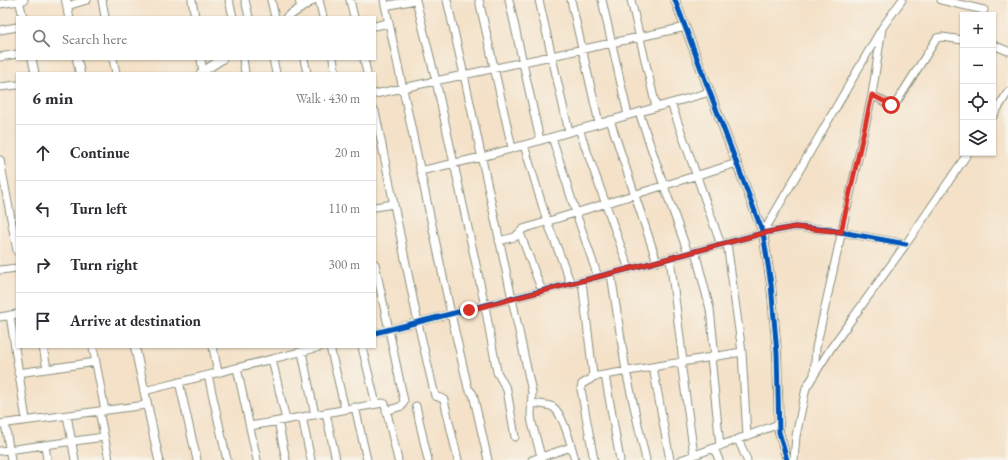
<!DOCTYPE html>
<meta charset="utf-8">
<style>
body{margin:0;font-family:"EB Garamond",serif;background:#f7f7f7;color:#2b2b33}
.controls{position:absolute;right:12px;top:12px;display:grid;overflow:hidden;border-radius:0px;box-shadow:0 1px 3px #0004}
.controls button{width:36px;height:36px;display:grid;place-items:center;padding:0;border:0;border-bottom:1px solid #e1e1e2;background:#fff;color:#2b2b33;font:20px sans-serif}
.stop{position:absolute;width:12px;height:12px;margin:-9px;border:3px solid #d93025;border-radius:50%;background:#fff}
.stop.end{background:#d93025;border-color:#fff;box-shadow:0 1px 4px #0008}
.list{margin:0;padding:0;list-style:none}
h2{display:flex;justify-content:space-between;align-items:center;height:52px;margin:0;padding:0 16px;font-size:17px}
h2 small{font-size:13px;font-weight:400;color:#7c7c81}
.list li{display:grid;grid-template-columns:26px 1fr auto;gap:12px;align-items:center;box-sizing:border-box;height:56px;padding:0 16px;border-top:1px solid #e1e1e2}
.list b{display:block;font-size:15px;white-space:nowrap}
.list em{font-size:13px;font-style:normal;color:#7c7c81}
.icon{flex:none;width:22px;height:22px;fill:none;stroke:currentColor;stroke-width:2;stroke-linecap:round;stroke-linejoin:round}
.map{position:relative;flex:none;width:1008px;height:460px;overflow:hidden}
.search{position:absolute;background:#fff;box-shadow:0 1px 3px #0004;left:16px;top:16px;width:360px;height:44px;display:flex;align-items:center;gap:10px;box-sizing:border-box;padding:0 14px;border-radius:0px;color:#7c7c81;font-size:15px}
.panel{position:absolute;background:#fff;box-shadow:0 1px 3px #0004;left:16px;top:72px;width:360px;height:276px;border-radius:0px}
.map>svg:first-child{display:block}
</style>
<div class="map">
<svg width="1008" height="460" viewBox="0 0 1008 460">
<rect width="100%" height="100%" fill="#f7f3e8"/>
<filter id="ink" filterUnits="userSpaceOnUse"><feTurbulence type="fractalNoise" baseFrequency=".025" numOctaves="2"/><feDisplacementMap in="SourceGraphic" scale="8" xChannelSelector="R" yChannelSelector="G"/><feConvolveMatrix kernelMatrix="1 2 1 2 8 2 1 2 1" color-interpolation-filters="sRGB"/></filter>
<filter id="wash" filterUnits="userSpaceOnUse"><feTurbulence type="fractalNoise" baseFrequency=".012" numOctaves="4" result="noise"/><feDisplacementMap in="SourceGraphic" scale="16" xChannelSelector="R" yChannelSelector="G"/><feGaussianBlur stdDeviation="0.9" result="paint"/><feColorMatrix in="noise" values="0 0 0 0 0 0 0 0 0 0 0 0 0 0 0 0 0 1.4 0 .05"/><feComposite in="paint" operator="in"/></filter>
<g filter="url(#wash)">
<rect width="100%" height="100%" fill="#f4e1c8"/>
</g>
<g filter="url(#ink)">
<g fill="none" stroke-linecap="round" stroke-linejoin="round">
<g stroke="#8a8f7e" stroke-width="9">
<path id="minor" d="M19,0L23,17
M102,0L105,17
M192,0L195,17
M229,0L233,17
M245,0L249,17
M271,0L275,17
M299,0L301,8
M319,0L323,17
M350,0L354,17
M384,0L451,314L468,388L473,394L488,460
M416,0L436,81L485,306L497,372L507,390L515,437
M447,0L464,75L532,392L531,415L532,423L542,460
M479,0L512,148
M509,0L540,140
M539,0L569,132
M571,0L599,123
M602,0L628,115
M631,0L656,107
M941,0L984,10
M0,4L24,0
M67,6L87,0
M385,6L415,0
M375,26L388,23
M0,30L17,27
M993,45L1008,51
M0,57L17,54
M32,59L35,73
M113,59L116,73
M201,59L203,72
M243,59L245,73
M273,59L276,73
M304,59L307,73
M333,59L336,73
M364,59L367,73
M0,87L17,85
M375,94L686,27
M872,95L890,105L896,103L937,38L942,37L963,40
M671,103L721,245
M375,111L418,323L435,396L441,398L444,400L458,460
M639,112L664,186L688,253
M993,116L1008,92
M610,120L657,262
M579,129L629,269
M552,137L576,213L598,277
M524,145L547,221L571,284
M0,160L17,251
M420,171L482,157L710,92
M375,207L393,204
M520,233L542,291
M763,233L882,28L902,0
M499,241L515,237L523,229L737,163
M727,243L742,352L747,436
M695,251L710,309L715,357
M670,258L683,362
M375,264L404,401L402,406L386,411
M0,270L17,268
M611,274L626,371L646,460
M582,281L593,375L591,379L582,384L581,389L594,460
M10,315L26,420
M0,317L17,314
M375,333L640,266L763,233L795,227L830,230L906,244
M43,347L47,369
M93,347L105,411
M213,347L218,373
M330,347L345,409
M362,347L376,404
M302,352L315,415
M711,357L720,446
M272,359L286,420
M681,362L694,455
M653,367L670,460
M237,368L257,460
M18,373L96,362
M208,375L227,460
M605,375L620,460
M814,375L816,348L872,95L882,28
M592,377L742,352
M179,382L197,460
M144,391L320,347
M531,403C537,404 547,404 553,407C563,414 572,448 575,460
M416,406L428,460
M355,407L367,460
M99,411L109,460
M326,413L336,460
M67,415L75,460
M302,417L311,460
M278,421L286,460
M5,423L11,460
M0,424L146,405
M250,426L383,403L385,404L398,460
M738,439L747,460
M45,445L47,460
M714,448L719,460
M0,451L104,437
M532,460L571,447
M681,460L779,424
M794,460L796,436L806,388L831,348L906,244L968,153"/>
</g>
<g stroke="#8a8f7e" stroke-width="10">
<path id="tertiary" d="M66,0L69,17
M675,0L763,233L771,284L777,353L779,432L787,460
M287,17L313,0
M77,59L80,73
M201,73L222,59
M135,347L159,460"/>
</g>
<use href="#minor" stroke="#fff" stroke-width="7"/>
<use href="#tertiary" stroke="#fff" stroke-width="8"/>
<g stroke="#f7f3e8" stroke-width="8">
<path id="cycleway" d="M675,0L763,233L771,284L777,353L779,432L787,460
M375,333L640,266L763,233L795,227L830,230L906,244"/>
</g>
<use href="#cycleway" stroke="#0057b8" stroke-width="5"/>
</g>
</g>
<g fill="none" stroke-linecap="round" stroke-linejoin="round" filter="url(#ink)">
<path stroke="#d93025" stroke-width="5" d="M469,310L640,266L764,233L795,227L841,232L872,95L891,105"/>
</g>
</svg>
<div class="controls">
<button>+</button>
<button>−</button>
<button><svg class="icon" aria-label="locate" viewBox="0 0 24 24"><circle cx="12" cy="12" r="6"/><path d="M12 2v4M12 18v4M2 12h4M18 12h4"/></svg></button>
<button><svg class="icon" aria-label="layers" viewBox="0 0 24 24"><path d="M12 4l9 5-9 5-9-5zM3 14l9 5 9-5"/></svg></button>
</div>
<div class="stop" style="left:891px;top:105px"></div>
<div class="stop end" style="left:469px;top:310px"></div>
<div class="search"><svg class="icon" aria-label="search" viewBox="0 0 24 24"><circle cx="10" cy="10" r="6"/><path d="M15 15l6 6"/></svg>Search here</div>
<section class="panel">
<h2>6 min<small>Walk · 430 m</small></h2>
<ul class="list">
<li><svg class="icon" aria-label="ahead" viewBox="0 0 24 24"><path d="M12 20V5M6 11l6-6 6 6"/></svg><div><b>Continue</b></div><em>20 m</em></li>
<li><svg class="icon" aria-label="left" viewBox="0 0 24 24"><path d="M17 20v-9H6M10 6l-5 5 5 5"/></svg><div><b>Turn left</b></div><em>110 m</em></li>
<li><svg class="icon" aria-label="right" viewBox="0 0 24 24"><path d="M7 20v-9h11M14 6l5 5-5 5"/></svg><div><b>Turn right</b></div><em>300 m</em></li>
<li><svg class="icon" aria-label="arrive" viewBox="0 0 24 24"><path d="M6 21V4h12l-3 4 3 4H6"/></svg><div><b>Arrive at destination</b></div></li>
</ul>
</section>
</div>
